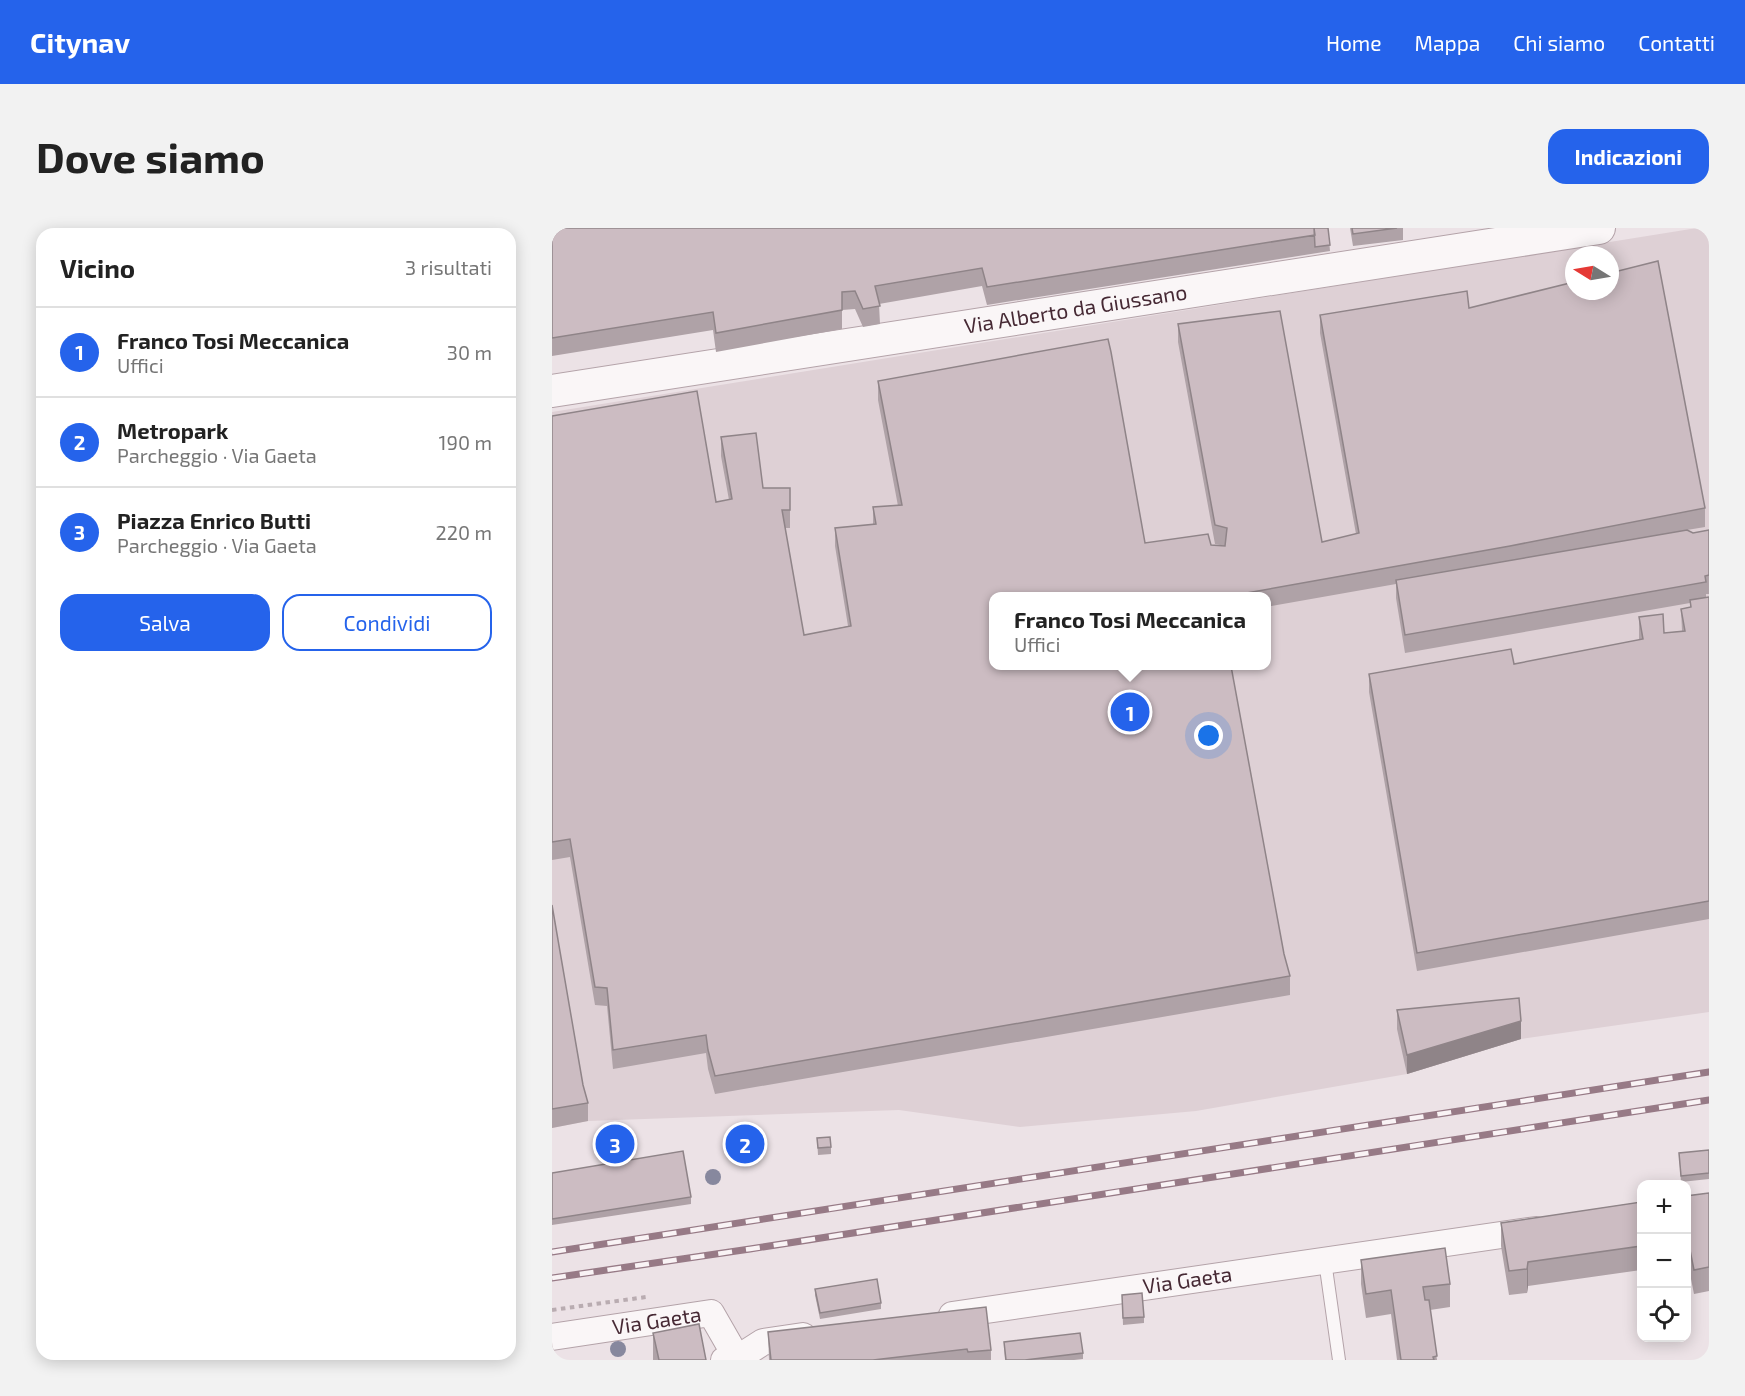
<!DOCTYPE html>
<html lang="it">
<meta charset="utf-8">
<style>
body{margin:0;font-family:"Exo 2",sans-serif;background:#f2f2f2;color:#222}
.controls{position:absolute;right:18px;bottom:18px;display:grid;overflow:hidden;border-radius:12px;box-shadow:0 3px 15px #0003}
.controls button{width:54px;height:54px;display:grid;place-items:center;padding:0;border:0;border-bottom:2px solid #e0e0e0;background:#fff;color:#222;font:30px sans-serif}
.compass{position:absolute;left:1013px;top:18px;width:54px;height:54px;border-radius:50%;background:#fff;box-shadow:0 3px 15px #0003;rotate:281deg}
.you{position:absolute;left:657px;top:508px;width:21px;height:21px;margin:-15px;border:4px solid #fff;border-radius:50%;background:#1a73e8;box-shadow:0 0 0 9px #1a73e833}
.badge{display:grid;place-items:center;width:39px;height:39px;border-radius:50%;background:#2563eb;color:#fff;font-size:20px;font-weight:700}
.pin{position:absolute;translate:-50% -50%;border:3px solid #fff;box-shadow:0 2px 6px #0006}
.popup{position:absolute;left:437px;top:364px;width:282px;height:78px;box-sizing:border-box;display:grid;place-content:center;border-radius:12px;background:#fff;filter:drop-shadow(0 2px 4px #0005);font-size:20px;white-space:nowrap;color:#767676}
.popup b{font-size:22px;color:#222}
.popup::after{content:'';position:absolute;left:50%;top:100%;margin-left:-12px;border:12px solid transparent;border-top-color:#fff}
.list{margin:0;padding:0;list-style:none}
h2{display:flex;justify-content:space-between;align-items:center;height:78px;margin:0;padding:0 24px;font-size:26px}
h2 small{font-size:20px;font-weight:400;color:#767676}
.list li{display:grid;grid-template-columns:39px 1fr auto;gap:18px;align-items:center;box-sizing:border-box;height:90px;padding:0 24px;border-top:2px solid #e0e0e0}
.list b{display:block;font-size:22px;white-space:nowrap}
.list p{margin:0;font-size:20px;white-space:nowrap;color:#767676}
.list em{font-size:20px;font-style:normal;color:#767676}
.actions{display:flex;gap:12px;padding:18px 24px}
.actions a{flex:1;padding:14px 0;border:2px solid #2563eb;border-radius:18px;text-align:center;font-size:21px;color:#2563eb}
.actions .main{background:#2563eb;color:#fff}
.icon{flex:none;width:33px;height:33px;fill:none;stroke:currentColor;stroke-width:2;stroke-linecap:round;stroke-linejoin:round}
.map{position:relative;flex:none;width:1157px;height:1132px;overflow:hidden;border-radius:18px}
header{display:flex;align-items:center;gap:36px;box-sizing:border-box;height:84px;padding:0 30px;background:#2563eb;color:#fff}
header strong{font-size:28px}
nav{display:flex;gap:33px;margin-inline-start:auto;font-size:21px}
.intro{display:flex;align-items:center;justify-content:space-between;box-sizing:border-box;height:144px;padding:0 36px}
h1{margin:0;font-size:42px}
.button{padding:15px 27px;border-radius:18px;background:#2563eb;color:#fff;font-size:21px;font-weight:700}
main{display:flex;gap:36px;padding:0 36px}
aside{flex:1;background:#fff;border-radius:18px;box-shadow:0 3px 15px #0003}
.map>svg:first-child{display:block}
</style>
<header>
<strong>Citynav</strong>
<nav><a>Home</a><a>Mappa</a><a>Chi siamo</a><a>Contatti</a></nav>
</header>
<div class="intro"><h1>Dove siamo</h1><a class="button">Indicazioni</a></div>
<main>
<aside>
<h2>Vicino<small>3 risultati</small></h2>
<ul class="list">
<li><span class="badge">1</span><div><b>Franco Tosi Meccanica</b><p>Uffici</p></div><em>30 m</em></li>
<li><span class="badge">2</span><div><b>Metropark</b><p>Parcheggio · Via Gaeta</p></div><em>190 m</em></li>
<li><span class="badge">3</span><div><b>Piazza Enrico Butti</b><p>Parcheggio · Via Gaeta</p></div><em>220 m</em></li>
</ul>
<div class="actions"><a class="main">Salva</a><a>Condividi</a></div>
</aside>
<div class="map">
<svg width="1157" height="1132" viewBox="0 0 1157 1132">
<rect width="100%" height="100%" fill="#ece2e6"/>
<path fill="#ded0d5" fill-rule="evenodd" d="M1145,0H1157V784L969,811L855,846L644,883L468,899L347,882L36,893L0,900V184ZM1022,27H1058V63H1022ZM442,368H714V438H442Z"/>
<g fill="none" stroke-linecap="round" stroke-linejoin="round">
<g stroke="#b4a3a9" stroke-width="14">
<path id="service" d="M773,1033L787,1132"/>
</g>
<g stroke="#b4a3a9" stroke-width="28">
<g id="minor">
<path id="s1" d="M400,1087L984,1002"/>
<path id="s2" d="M0,1109L159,1085L186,1132"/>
<path d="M172,1132L186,1130L211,1114L251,1108"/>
</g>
</g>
<g stroke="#b4a3a9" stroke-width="34">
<g id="tertiary">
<path id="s3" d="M0,163L1047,0"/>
</g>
</g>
<path stroke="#b9acb1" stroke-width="4" stroke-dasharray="4.5 4.5" stroke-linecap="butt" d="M0,1082L94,1069"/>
<use href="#service" stroke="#faf6f7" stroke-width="12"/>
<use href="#minor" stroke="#faf6f7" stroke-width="26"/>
<use href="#tertiary" stroke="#faf6f7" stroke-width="32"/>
<g stroke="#977a86" stroke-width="7">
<path id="rail" d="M0,1024L1157,844
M0,1050L198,1021L1157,872"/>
</g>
<use href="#rail" stroke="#f9f3f5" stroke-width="4.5" stroke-dasharray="14" stroke-linecap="butt"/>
</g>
<g fill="#87889e">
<circle cx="161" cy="949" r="8"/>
<circle cx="66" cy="1121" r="8"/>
</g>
<path fill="#afa2a7" d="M0,0H776L778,23L435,77L430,58L327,76L328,96L311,99L303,81L290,82V101L164,124L161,102L0,128Z
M798,0H851V12L801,18Z
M917,80L1153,280V299L1135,302L1141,305L1157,302V366H1154V369H1157V691L865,743L817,464V446L962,436L1087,412V389L1112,405L1130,403L1129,381L1138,379V375L853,425L844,370V356L714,379V369H441L732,726L738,748V767L163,866L156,841L154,825L61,841L55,778L43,777L18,629L0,632V188L164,274L177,272L169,228V209L211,260H238V300H233L252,407L296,398L283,318V300L321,297V279L346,278L326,172V153L593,315L673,318L663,316L626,114V96L770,314L804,306L768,105V87Z
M0,677L31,857L36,875V893L0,900Z
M845,782L969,811L855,846L845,801Z
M265,910L279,919V926L266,927Z
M1157,922V951L1129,954L1127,925Z
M0,945L139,969V976L0,997Z
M1157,965V1063L1142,1066L1136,1036H1134V968Z
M1089,974V1042L976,1058L975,1065L957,1067L949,1018V995Z
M809,1032L898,1056V1079L878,1082L885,1132H845L839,1086L814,1090L809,1056Z
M263,1061L329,1075V1081L268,1091L263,1067Z
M570,1067L592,1089V1095L571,1097Z
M216,1104L439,1122V1132H217Z
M101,1105L154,1132H101Z
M452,1114L531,1125V1131L522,1132H453Z"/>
<path fill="#8f8488" d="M969,793V811L855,846V827Z
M976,1034V1058L975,1065V1041Z"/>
<path fill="#ccbcc2" stroke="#8f8488" stroke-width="1.5" d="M0,0H762L763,7L435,59L430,40L323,58L328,78L311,81L303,63L290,64V82L164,105L161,84L0,110Z
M762,0H776L778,17L763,19Z
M800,0H845L801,6Z
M1106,33L1153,280L958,318L672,369H441V438H679L732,726L738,748L163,848L156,822L154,807L61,822L55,760L43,759L18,611L0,614V188L145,163L164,274L180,271L169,209L204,205L211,260H238V282H230L252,407L299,398L283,300L324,296L321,279L350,277L326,153L556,111L559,124L593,315L656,306L659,317L673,318L675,300L663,297L626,96L728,83L770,314L807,305L768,87L915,63L917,80L1022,54V63H1058V45Z
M1135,302L1141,305L1157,302V347L1153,348L1154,354L853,407L844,352Z
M1157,369V673L865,725L817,446L959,421L962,436L1091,411L1087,389L1111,386L1112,405L1133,403L1129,381L1139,379L1138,372Z
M0,677L31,857L36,875L0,881Z
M967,770L969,793L855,827L845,782Z
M278,909L279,919L266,920L265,910Z
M1157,922V945L1129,948L1127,925Z
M131,923L139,969L0,991V945Z
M1157,965V1039L1142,1042L1136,1012H1134V968Z
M1089,974V1018L976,1034L975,1041L957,1043L949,995Z
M893,1020L898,1056L871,1059L873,1072H877L885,1128L881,1129L882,1132H849L839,1062L814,1066L809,1032Z
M325,1051L329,1075L268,1085L263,1061Z
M590,1065L592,1089L571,1090L570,1067Z
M434,1079L439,1122L416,1124L415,1121L321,1132H219L216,1104Z
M147,1096L154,1132H107L101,1105Z
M528,1105L531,1125L473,1132H454L452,1114Z"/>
<g text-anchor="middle" stroke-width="4.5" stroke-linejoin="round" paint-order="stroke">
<g font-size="21" fill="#462934" stroke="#f9f3f5">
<text dy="7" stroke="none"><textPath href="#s3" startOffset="530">Via Alberto da Giussano</textPath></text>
<text dy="7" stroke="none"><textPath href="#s1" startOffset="238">Via Gaeta</textPath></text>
<text dy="7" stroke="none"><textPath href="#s2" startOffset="106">Via Gaeta</textPath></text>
</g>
</g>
</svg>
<div class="controls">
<button>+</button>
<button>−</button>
<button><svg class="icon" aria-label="locate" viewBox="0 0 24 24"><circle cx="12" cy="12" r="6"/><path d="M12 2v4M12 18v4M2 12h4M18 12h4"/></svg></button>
</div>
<svg class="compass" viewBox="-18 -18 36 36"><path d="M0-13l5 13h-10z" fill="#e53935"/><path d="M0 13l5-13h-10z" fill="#767676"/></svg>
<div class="you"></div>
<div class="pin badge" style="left:578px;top:484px">1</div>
<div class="popup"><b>Franco Tosi Meccanica</b>Uffici</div>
<div class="pin badge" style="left:193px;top:916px">2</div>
<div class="pin badge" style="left:63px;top:916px">3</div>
</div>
</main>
